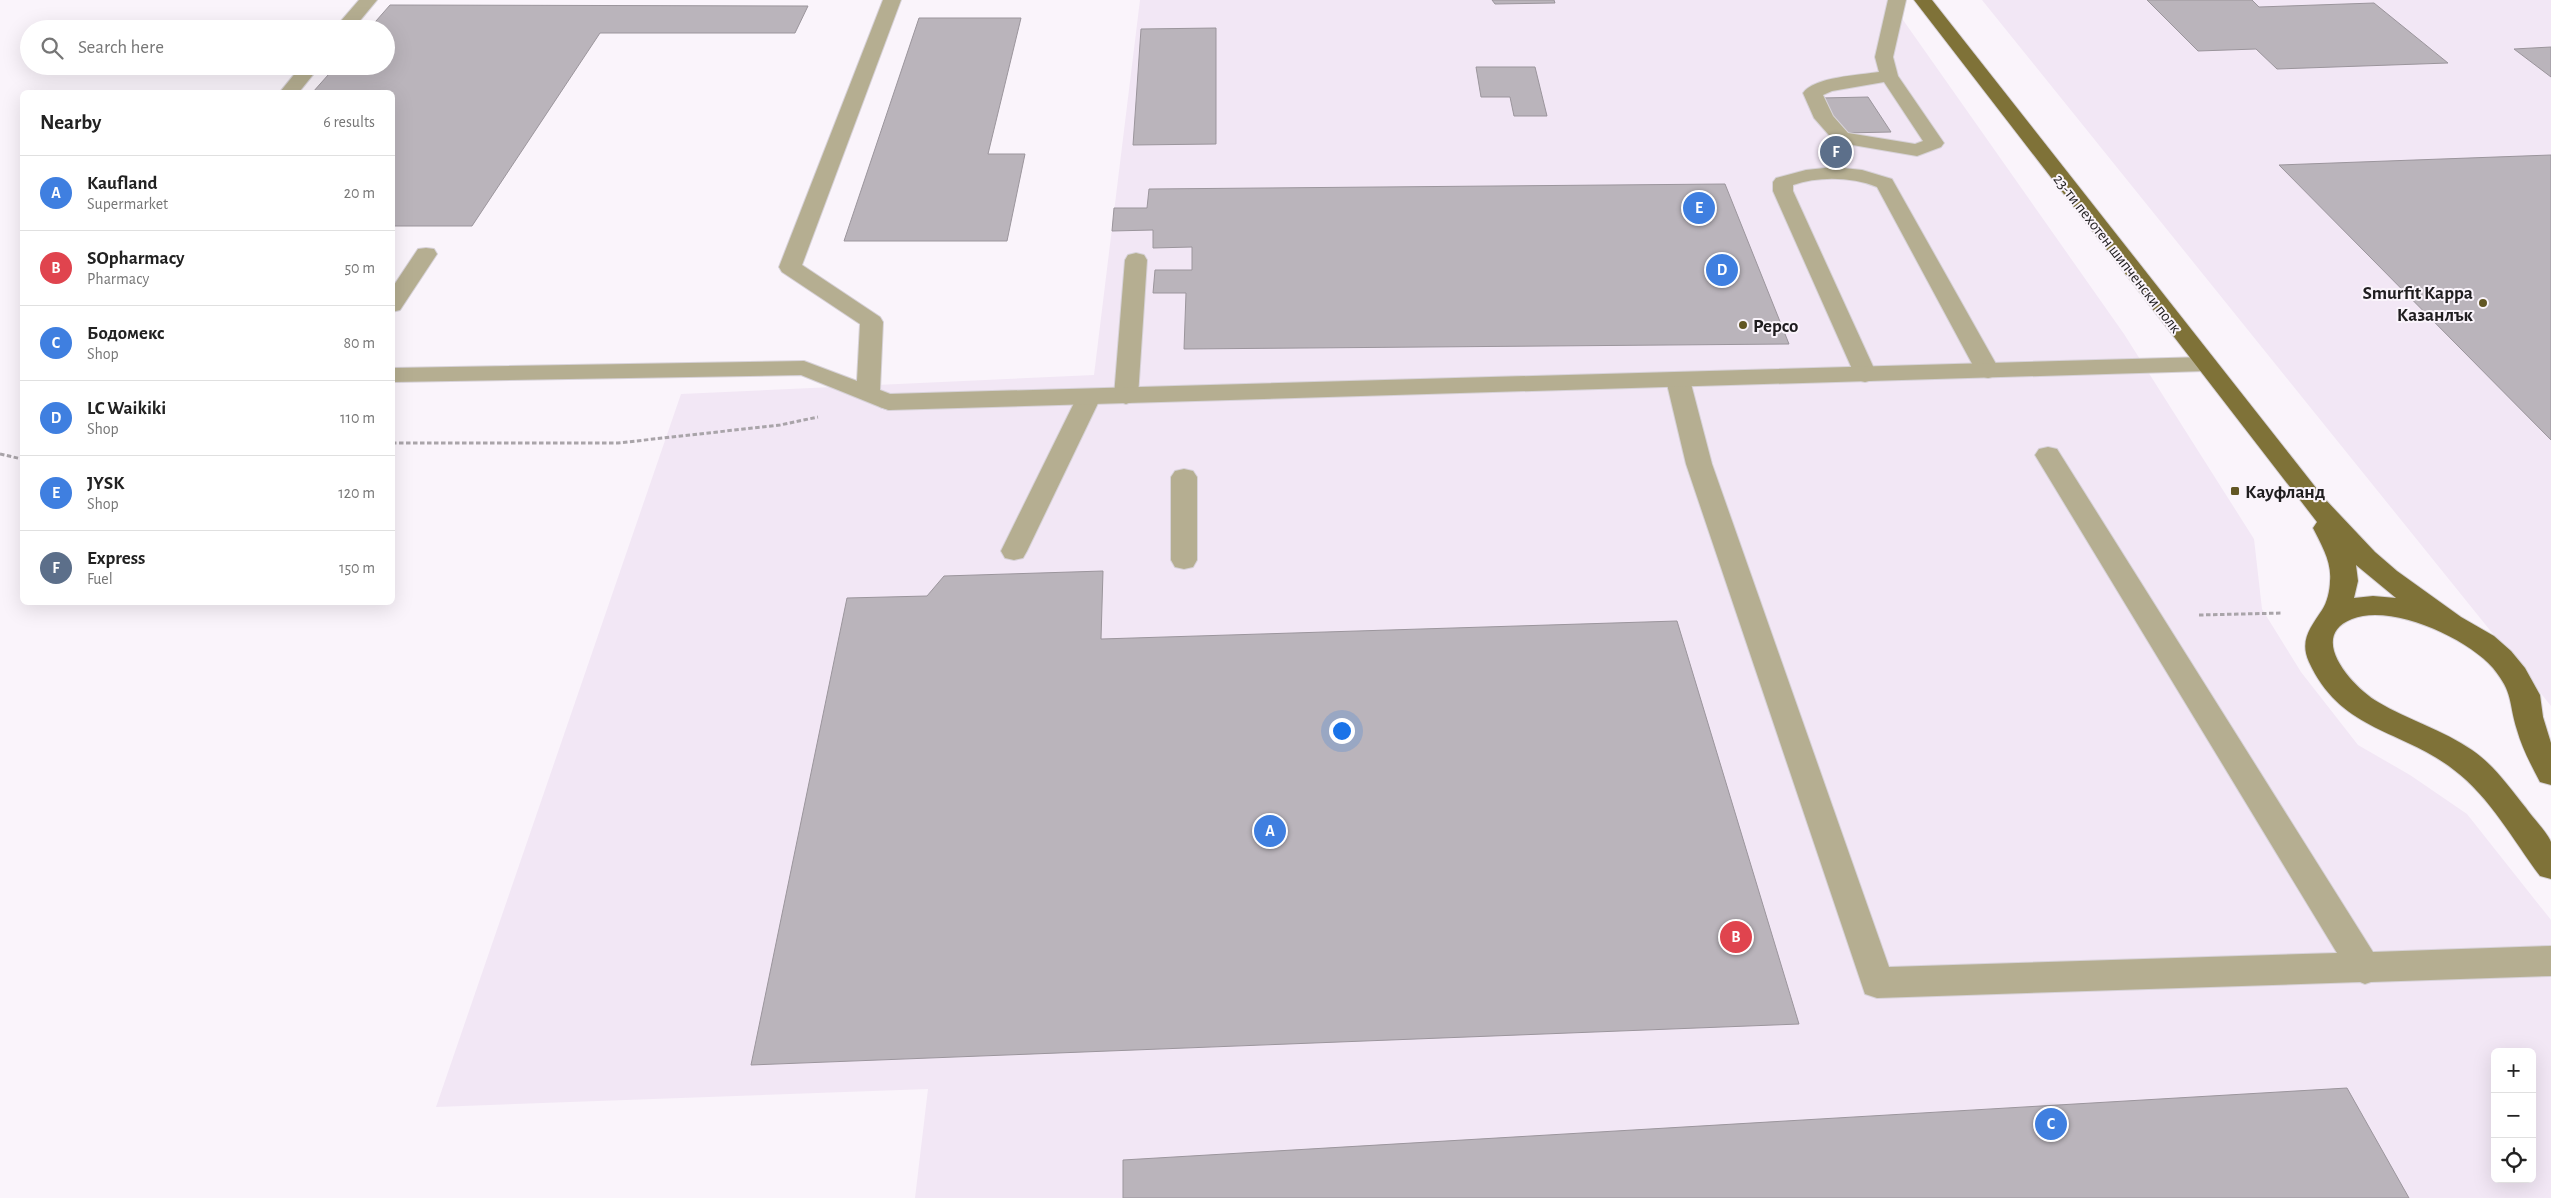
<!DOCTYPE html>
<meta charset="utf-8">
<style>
body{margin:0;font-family:"Alegreya Sans",sans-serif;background:#f2f2f2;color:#222}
.controls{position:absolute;right:15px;bottom:15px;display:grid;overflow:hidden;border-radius:8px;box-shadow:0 5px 20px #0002}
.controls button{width:45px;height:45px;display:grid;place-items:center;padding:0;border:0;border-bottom:1px solid #e0e0e0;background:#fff;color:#222;font:25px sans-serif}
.you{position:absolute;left:1341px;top:730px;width:18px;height:18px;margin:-12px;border:4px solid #fff;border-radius:50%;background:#1a73e8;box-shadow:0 0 0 8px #1a73e833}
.badge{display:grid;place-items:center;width:32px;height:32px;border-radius:50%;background:#625623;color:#fff;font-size:16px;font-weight:700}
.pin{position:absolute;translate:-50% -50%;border:2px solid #fff;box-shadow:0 1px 5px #0006}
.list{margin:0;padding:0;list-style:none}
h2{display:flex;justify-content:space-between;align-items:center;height:65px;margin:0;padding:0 20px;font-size:21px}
h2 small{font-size:16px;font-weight:400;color:#767676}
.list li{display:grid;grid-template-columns:32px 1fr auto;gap:15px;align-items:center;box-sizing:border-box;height:75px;padding:0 20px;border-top:1px solid #e0e0e0}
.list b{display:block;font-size:19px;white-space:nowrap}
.list p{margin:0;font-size:16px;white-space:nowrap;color:#767676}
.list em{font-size:16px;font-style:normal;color:#767676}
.icon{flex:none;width:28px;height:28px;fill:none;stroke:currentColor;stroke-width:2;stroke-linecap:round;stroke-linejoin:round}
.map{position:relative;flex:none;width:2551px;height:1198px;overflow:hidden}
.search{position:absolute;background:#fff;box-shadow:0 5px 20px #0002;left:20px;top:20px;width:375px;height:55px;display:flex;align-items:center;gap:12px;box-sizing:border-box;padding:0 18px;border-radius:28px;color:#767676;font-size:19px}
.panel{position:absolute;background:#fff;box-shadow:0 5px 20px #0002;left:20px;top:90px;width:375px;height:515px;border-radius:8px}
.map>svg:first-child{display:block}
</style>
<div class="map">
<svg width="2551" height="1198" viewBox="0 0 2551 1198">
<rect width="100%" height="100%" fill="#faf4fb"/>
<path fill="#f2e7f5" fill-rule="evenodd" d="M1140,0H1889L2124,334L2254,539L2262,609L2301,672L2358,745L2410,775L2467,814L2551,920V1198H915L928,1089L436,1107L681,394L1094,375ZM2495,1052H2532V1179H2495Z
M1982,0H2551V706Z"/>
<path fill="#bab4bb" stroke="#9b959c" d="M1492,0H1554L1555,3L1495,4Z
M2147,0H2252L2259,7L2374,3L2448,63L2277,69L2256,49L2198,51Z
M390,5L808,6L795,33H600L472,226H392V92H313L336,66H386V29H369Z
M919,18H1021L988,154H1025L1007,241H844Z
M1216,28V144L1133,145L1141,29Z
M2551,47V77L2514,49Z
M1476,67H1535L1547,116H1514L1510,97H1481Z
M1868,97L1891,132L1844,133L1822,98Z
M2551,155V440L2279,165Z
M1725,184L1789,344L1184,349L1186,293H1153L1155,270H1192V247L1153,248V230L1112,231L1114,208H1147L1149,189Z
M1103,571L1101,639L1677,621L1799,1024L751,1065L847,598L927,596L944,576Z
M2347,1088L2409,1198H1123V1160Z"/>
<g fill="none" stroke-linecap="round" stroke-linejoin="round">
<g stroke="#d7d2d8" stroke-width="2">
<path id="lane" d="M359,0H377L353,29H334Z
M883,0H901L802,265L880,317L883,322L880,390L898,397L901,402L898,407L889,410L880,407L801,375L392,382V368L804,361L857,381L860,324L782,272L779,267Z
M1888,0H1906L1893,57L1898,76L1944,143L1941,147L1917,156L1835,142L1814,118L1803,93C1813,77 1860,75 1879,72L1875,57ZM1884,82L1923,141L1915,144L1848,133L1833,116L1823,95L1832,91Z
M301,66H320L299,92H280Z
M1834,167L1862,170L1892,179L2000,371L1996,376L1988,378L1980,376L1976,371L1877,187C1852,177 1819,176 1793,185V191L1877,375L1873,380L1865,382L1857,380L1773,191V182L1776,178L1806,170Z
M426,248L434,249L437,254L400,310L392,312V288L418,249Z
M1136,253L1144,255L1147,260L1138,396L1134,401L1126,404L1118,401L1114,396L1125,260L1128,255Z
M1678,373L1686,375L1690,380L1712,464L1889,967L2337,953L2035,455L2039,449L2048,447L2057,449L2373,952L2551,946V976L2371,982L2365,984L2360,982L1877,998L1865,994L1686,464L1666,380L1670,375Z
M1089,389L1098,392L1101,397L1027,551L1023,558L1014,560L1005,558L1001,551L1077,397L1080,392Z
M1184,469L1193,471L1197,477V560L1193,567L1184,569L1175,567L1171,560V477L1175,471Z"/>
</g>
<g stroke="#d7d2d8" stroke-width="2">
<path id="street" d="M2205,357L2213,359L2217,364L2213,369L2205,371L889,410L880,407L877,402L880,397L889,394Z"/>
</g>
<g stroke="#d7d2d8" stroke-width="2">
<path id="primary" d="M1914,0H1932L2324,498L2375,552L2397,571L2461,617L2494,636L2511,651L2525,668L2540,695L2543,717L2551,743V785L2540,782C2531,765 2522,748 2517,730C2508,701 2514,694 2493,668C2467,638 2391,603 2352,619C2306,637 2354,688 2378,702C2408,720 2443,730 2472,750C2495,766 2509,787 2526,808C2532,817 2548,833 2551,842C2551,852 2551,869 2551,879L2540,876C2513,840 2490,797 2454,770C2402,729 2341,732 2309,662C2299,640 2311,627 2322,610C2327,603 2330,590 2330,581C2332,562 2321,544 2313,528L2317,522ZM2356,565L2396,598L2373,596L2354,598L2358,581Z"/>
</g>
<path stroke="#a9a4a9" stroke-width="3" stroke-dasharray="4.5 2.5" stroke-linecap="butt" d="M392,443H618L780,425L818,417
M0,454L22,459
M2199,615L2283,613"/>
<use href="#lane" fill="#b5ae91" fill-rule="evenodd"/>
<use href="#street" fill="#b5ae91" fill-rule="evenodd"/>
<use href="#primary" fill="#7f7238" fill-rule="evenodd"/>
</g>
<g fill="#625623" stroke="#faf4fb" stroke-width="2">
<circle cx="2483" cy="303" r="5"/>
<circle cx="1743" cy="325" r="5"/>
<rect x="2230" y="486" width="10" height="10" rx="2.5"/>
</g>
<g text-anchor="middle" stroke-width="4" stroke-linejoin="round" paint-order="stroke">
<g font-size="16" fill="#1f1d1f" stroke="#faf4fb">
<text transform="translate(2118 253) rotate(52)" y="6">23-ти пехотен шипченски полк</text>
</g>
<g font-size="19" font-weight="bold" fill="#1f1d1f" stroke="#faf4fb" text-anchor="start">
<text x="2473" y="299" text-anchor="end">Smurfit Kappa<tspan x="2473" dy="22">Казанлък</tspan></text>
<text x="1753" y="332">Pepco</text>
<text x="2245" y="498">Кауфланд</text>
</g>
</g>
</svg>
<div class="controls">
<button>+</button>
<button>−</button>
<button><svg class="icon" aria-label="locate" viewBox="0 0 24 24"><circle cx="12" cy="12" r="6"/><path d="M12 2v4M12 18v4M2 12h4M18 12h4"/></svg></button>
</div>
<div class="you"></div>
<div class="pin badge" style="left:1270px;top:831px;background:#3f7fe0">A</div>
<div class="pin badge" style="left:1736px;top:937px;background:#e0444e">B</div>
<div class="pin badge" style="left:2051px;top:1124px;background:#3f7fe0">C</div>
<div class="pin badge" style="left:1722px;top:270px;background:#3f7fe0">D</div>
<div class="pin badge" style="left:1699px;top:208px;background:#3f7fe0">E</div>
<div class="pin badge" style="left:1836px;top:152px;background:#5c6f8a">F</div>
<div class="search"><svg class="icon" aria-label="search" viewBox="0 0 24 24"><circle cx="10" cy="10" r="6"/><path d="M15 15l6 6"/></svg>Search here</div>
<section class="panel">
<h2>Nearby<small>6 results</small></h2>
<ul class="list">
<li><span class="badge" style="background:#3f7fe0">A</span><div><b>Kaufland</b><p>Supermarket</p></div><em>20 m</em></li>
<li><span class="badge" style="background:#e0444e">B</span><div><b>SOpharmacy</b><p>Pharmacy</p></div><em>50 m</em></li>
<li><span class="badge" style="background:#3f7fe0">C</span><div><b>Бодомекс</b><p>Shop</p></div><em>80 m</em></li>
<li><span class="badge" style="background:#3f7fe0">D</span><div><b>LC Waikiki</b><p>Shop</p></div><em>110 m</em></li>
<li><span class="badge" style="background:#3f7fe0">E</span><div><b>JYSK</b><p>Shop</p></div><em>120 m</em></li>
<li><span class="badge" style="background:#5c6f8a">F</span><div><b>Express</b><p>Fuel</p></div><em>150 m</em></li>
</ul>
</section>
</div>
